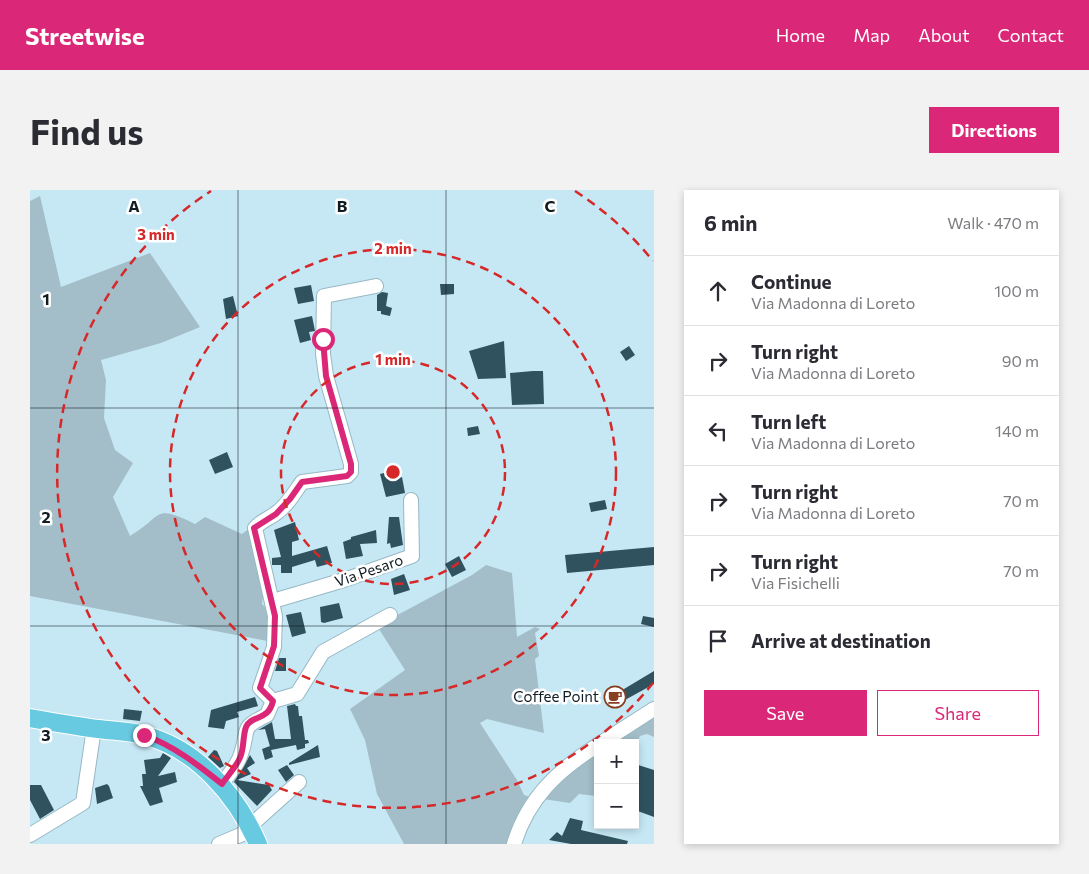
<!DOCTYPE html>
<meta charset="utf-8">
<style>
body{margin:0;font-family:Commissioner,sans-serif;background:#f2f2f3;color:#2b2b33}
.controls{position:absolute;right:15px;bottom:15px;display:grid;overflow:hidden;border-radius:0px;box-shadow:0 2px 8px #0003}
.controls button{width:45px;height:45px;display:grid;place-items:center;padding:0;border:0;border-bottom:1px solid #e1e1e2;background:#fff;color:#2b2b33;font:25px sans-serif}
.stop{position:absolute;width:15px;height:15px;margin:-11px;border:4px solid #db2777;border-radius:50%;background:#fff}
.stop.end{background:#db2777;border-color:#fff;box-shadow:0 1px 5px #0008}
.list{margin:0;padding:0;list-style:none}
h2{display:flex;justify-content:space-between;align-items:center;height:65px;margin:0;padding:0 20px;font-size:21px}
h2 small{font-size:16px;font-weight:400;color:#7c7c81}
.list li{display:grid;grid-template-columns:32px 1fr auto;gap:15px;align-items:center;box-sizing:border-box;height:70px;padding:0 20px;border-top:1px solid #e1e1e2}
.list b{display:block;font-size:19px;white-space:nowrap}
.list p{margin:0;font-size:16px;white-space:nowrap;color:#7c7c81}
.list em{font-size:16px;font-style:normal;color:#7c7c81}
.actions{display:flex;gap:10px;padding:15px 20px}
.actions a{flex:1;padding:11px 0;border:1px solid #db2777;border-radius:0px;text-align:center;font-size:18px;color:#db2777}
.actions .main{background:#db2777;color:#fff}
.icon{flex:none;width:28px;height:28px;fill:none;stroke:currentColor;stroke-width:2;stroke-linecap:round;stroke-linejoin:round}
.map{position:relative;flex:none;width:624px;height:654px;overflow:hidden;border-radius:0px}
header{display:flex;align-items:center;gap:30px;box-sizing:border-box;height:70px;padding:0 25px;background:#db2777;color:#fff}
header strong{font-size:24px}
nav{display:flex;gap:28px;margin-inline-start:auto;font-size:18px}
.intro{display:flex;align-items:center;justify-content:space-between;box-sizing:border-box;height:120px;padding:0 30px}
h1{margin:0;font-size:35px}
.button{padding:12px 22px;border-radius:0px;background:#db2777;color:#fff;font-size:18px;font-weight:700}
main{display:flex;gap:30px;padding:0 30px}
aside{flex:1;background:#fff;border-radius:0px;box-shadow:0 2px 8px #0003}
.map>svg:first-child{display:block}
</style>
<header>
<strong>Streetwise</strong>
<nav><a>Home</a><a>Map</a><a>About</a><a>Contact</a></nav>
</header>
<div class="intro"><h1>Find us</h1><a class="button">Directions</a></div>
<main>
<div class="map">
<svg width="624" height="654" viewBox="0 0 624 654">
<rect width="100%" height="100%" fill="#c6e8f5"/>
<path fill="#a3bec8" d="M10,6L31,97L120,63L170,137L131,153L71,170L76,190L74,228L85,260L103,273L83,307L100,346C134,326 122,313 165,334L175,327L212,344L220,338L238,404L233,407L232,414L241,423L243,452L0,406V11Z
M456,375L482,383L487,447L505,437L510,439L505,443L509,466L505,469L514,543L457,529L450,533L487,590L494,605L500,607L478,654H374L347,604L335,550L320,519L375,480L347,436L442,385Z
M624,525V547L617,544L610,546L605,557V553H580Z
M568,560V601L566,606L549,604L540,613L513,609L523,596Z"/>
<path fill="#30525f" d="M410,94H424V104L411,105Z
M281,95L284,111L268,114L264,98Z
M352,102L358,103L356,116L362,118L360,126L351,124V121H347V105Z
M203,106L208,126L196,129L193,109Z
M282,126L285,141L279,142L281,150L270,153L264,130Z
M474,151L476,188L448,189L439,161Z
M599,156L605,165L596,171L590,162Z
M503,181H513L514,214L482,215L480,183Z
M448,236L450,244L438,246L437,238Z
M197,262L203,277L185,284L179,270Z
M358,282L359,285L364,283L365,289L372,287L375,303L356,307L350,284Z
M575,310L577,319L561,322L559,313Z
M359,327H369L373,355L361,358L360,353L357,354Z
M265,332L269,350L262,352V366L297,356L302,373L287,377L285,370L262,377V383H251V375H242V368L251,367L244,340Z
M346,340L347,353L330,354L333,366L316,369L313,352L321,349V347Z
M624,357V375L537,383L535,365Z
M429,366L436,380L422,387L415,374Z
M374,384L380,400L364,405L361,389Z
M309,413L313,428L294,433L291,432L290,417Z
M271,422L276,443L262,447L256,425Z
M613,426L624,428V437L611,434Z
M249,468H256V481H245Z
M624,481V494L584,516L576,503L586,497L589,502Z
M225,507L228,516L207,522L209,527L196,531L194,539L178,537L181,520Z
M265,514L266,516H268L269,526H272L275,550H278L279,553L275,554V558L267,560L266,555L241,560L235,539L228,540L242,532L245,549H261L257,516Z
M94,519L112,521L110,531L93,529Z
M288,555L290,567L259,575V573Z
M240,556L243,567L235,570L232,559Z
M184,560L187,561L194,576L190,578L178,567Z
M133,563L141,568L128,586L145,582L147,592L129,598L133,612L120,616L110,596H113L112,584H116L114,570L130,568Z
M220,565L225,573L217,578L221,584L207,590L239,595L242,600L227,616L204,592Z
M605,574L624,580V627L605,620Z
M257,575L264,585L256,592L248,580Z
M77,594L79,596L83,608L67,614L65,598Z
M0,595H11L24,620L10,629L0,610Z
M540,628L553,631L551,640L598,651L597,654H541L519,650L527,642L532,646Z"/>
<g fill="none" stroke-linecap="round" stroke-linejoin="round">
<g stroke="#97b8c4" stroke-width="16">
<path id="minor" d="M243,411L314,390L382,366L381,310
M243,511L267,504L293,462L360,425
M571,553L624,519
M192,594C198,585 208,575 211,564C220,539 208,539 237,525L243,511L230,498L244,457L245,426L225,338C231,331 238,329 245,324C257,316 264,303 272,292L317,286L321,282V274L296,186L293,164L294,106L346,96
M220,636L269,592
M0,645L53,613L64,538
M189,654L222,640
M484,654C498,608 528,580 568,555"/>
</g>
<g stroke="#fff" stroke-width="20">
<path id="major" d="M0,528C23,532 45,536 68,539C83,541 99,541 113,545C167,558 207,606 228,654"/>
</g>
<use href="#minor" stroke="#fff" stroke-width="14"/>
<use href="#major" stroke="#68cae1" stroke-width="18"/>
</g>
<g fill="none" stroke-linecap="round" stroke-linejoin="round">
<path stroke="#db2777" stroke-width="6" d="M114,545C144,556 167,574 192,594C198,585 208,575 211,565C214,556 213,545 216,537C222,524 238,532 243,511L230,498L244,456L245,426L224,338L246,324L260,309L272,292L317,286L321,282V274L296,186L293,149"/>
</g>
<path fill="none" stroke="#0f1c21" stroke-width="1" stroke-opacity="0.55" d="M208,0V654M416,0V654M0,218H624M0,436H624"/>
<g fill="none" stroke="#d62828" stroke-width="2.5" stroke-dasharray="9 6">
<circle cx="363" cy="282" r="112"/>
<circle cx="363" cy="282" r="223"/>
<path d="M623 493A335 335 0 1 1 181 1M545 1A335 335 0 0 1 623 71"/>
</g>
<defs>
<g id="cafe-ring" transform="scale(1.125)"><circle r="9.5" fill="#fff" stroke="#873f20" stroke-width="1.5"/><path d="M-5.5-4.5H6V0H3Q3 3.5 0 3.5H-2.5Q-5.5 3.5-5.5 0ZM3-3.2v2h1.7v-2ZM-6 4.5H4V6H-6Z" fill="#873f20"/></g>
</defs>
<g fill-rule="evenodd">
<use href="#cafe-ring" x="585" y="507"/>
</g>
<g text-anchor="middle" stroke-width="5" stroke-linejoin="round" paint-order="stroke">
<g font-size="15" fill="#0f1c21" stroke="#fff">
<text transform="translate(339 381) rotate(-19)" y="5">Via Pesaro</text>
</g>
<g font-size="15" fill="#0f1c21" stroke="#fff" text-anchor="end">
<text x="569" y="512">Coffee Point</text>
</g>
</g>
<g font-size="16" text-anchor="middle" font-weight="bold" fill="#0f1c21" stroke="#fff" stroke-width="5" stroke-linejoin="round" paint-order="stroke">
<text x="104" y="22">A</text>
<text x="312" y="22">B</text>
<text x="520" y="22">C</text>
<text x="16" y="115">1</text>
<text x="16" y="333">2</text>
<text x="16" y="551">3</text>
</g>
<circle cx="363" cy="282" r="8" fill="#d62828" stroke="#fff" stroke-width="2.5"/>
<g font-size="15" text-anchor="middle" font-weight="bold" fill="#d62828" stroke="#fff" stroke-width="5" stroke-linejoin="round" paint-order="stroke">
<text x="126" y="50">3 min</text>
<text x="363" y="64">2 min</text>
<text x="363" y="175">1 min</text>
</g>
</svg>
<div class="controls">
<button>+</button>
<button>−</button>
</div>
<div class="stop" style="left:293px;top:149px"></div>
<div class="stop end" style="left:114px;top:545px"></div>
</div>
<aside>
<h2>6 min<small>Walk · 470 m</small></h2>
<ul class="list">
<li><svg class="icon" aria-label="ahead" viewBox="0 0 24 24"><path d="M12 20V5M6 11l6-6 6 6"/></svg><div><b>Continue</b><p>Via Madonna di Loreto</p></div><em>100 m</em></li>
<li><svg class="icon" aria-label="right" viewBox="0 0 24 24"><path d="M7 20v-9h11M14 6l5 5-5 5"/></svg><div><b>Turn right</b><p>Via Madonna di Loreto</p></div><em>90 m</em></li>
<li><svg class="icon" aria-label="left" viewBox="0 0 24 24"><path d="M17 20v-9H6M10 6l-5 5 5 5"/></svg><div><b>Turn left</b><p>Via Madonna di Loreto</p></div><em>140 m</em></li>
<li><svg class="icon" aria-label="right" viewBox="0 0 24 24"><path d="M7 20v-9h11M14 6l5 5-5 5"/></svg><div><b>Turn right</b><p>Via Madonna di Loreto</p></div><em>70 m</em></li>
<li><svg class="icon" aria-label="right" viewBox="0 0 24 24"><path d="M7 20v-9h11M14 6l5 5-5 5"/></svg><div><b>Turn right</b><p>Via Fisichelli</p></div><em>70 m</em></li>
<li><svg class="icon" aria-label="arrive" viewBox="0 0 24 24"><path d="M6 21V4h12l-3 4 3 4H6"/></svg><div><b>Arrive at destination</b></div></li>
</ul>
<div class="actions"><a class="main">Save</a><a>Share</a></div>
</aside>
</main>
